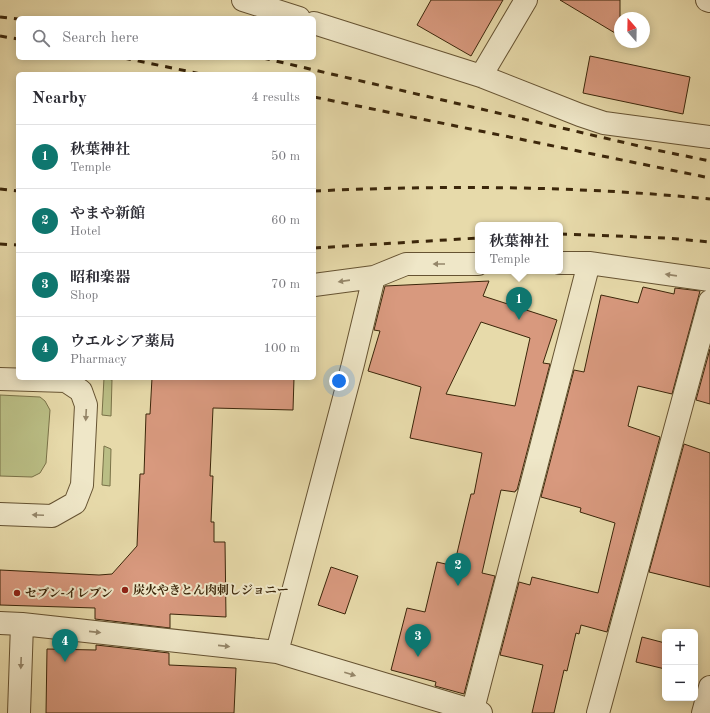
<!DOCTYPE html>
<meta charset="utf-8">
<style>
body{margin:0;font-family:"Old Standard TT","Noto Serif JP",serif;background:#f7f7f7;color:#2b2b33}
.controls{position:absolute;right:12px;bottom:12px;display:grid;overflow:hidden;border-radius:6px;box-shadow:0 2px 10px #0003}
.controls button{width:36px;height:36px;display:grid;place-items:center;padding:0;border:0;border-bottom:1px solid #e1e1e2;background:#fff;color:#2b2b33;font:20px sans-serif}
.compass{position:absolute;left:614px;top:12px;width:36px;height:36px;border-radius:50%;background:#fff;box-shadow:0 2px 10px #0003;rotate:340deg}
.you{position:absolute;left:339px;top:381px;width:14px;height:14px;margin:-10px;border:3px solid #fff;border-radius:50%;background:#1a73e8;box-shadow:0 0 0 6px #1a73e833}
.badge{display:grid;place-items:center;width:26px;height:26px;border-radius:50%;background:#0f766e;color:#fff;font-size:13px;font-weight:700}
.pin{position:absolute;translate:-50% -33px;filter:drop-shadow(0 1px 2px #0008)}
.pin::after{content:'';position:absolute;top:21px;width:14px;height:12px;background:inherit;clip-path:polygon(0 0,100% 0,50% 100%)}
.popup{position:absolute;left:475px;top:222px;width:88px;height:52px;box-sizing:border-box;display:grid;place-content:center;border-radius:6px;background:#fff;filter:drop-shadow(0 1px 3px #0005);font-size:13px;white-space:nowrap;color:#7c7c81}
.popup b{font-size:15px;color:#2b2b33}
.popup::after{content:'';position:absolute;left:50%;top:100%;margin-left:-8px;border:8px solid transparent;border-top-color:#fff}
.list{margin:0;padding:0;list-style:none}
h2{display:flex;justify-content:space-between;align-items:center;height:52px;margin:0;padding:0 16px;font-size:17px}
h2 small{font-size:13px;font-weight:400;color:#7c7c81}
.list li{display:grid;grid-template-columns:26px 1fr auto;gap:12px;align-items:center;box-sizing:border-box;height:64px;padding:0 16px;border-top:1px solid #e1e1e2}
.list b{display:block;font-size:15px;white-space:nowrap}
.list p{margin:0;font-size:13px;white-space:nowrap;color:#7c7c81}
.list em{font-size:13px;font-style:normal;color:#7c7c81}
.icon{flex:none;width:22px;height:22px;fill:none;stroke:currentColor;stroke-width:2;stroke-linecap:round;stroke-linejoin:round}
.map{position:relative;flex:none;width:710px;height:713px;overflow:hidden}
.search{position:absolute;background:#fff;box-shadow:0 2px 10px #0003;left:16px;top:16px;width:300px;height:44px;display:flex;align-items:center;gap:10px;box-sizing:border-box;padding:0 14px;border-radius:6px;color:#7c7c81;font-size:15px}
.panel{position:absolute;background:#fff;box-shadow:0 2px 10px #0003;left:16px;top:72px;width:300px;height:308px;border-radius:6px}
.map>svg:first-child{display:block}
</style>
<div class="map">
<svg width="710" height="713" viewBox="0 0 710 713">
<rect width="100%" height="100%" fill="#e7daaa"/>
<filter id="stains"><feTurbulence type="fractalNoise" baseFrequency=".005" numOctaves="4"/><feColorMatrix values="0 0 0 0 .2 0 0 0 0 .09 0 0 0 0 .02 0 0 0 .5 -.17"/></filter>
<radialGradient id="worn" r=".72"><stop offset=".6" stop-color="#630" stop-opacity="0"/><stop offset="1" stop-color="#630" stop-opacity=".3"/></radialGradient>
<path fill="#babe85" stroke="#7a7248" d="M104,378L112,380L111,416L102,415Z
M0,395L40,397L45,401L50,410L46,463L40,473L32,477L0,476Z
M104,446L111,449L110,486L102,485Z"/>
<path fill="#d8997e" stroke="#3b260a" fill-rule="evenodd" d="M431,0H503L471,56L417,25Z
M560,0H620V36Z
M590,56L690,77L683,114L583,93Z
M489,281L483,296L557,320L543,363L550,364L517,490H516L515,492L501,490L482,573L495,576L464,694L435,686L436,682L391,670L407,608L425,612L437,562L454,566L471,494H474L482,453L410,438L421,387L368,371L380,331L374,330L385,286ZM481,322L530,338L515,406L446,394Z
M643,287L674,294L675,288L700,291L672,394L638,386L628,426L660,437L607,632L581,625L579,634L576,633L567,671L564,670L554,713H532L543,665L500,655L519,582L530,585L532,577L598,593L615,523L580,512L581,508L541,497L574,370L584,372L601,295L638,303Z
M710,349V404L696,400Z
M152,378H294L293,410L213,408L210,476H213L211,522H214V542H225L226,617L170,614V628L95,619V608L0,605V570L99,575L112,574L137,546L140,474H144L146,414H150Z
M684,444L710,453V587L649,572Z
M331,567L358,576L345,614L318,605Z
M642,637L665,643V669L636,662Z
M96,645L169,653V665L236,668L234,713H46L47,649L96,650Z"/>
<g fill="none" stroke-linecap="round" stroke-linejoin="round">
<g stroke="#665332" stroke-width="24">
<path id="minor" d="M243,0L299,18
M707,0L710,1
M314,23L481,76L580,115L604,123L710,137
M481,76L526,0
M560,263H589L710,280
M314,285L374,277L406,264H478
M0,379L66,381L81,391L86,405L82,485L75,503L52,516L0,514
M0,623L22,624L277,652L481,713
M277,652L353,364L374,277
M19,713L22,624
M472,713L589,263
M598,713L710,301
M703,713L710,687"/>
</g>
<use href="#minor" stroke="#efe7c8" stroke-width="22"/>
<path stroke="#3b260a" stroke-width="3" stroke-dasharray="7 7" stroke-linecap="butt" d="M0,17L18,19
M0,36L18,39
M124,58L201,74
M263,58L656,150L710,161
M314,97L710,178
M0,189L18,191
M314,191C446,185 579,186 710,199
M560,234L667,238L710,242
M0,244L18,245
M314,248L478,238"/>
</g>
<defs><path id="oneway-solid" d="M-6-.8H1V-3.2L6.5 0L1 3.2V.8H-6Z"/></defs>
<g fill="#958669">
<use href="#oneway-solid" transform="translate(439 264) rotate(180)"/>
<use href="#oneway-solid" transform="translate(671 275) rotate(-172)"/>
<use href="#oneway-solid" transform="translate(344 281) rotate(172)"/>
<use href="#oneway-solid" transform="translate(86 415) rotate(93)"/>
<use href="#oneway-solid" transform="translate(38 515) rotate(-178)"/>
<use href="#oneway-solid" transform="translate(95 632) rotate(6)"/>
<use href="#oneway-solid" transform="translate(224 646) rotate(6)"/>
<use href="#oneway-solid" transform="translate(21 663) rotate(92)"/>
<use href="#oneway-solid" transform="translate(350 674) rotate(17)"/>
</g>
<g fill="#8f2418" stroke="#efe7c8" stroke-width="1.5">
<circle cx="125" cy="590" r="4"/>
<circle cx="17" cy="593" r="4"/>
</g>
<g text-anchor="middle" stroke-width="4" stroke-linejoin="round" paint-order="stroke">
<g font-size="12" font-weight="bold" fill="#3b260a" stroke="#efe7c8" text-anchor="start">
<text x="133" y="594">炭火やきとん肉刺しジョニー</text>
<text x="25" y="597">セブン-イレブン</text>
</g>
</g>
<rect width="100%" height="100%" filter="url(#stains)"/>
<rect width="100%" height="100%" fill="url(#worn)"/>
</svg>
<div class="controls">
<button>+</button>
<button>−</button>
</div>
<svg class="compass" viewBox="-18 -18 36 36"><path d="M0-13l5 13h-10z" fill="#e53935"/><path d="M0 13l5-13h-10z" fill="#7c7c81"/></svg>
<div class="you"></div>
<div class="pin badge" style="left:519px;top:320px">1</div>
<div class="popup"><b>秋葉神社</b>Temple</div>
<div class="pin badge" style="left:458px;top:586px">2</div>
<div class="pin badge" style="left:418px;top:657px">3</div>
<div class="pin badge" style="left:65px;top:662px">4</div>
<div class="search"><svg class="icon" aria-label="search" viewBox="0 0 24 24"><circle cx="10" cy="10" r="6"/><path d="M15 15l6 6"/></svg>Search here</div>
<section class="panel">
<h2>Nearby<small>4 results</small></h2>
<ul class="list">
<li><span class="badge">1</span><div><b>秋葉神社</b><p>Temple</p></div><em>50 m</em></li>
<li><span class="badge">2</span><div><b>やまや新館</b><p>Hotel</p></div><em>60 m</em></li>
<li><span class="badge">3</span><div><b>昭和楽器</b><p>Shop</p></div><em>70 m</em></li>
<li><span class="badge">4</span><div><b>ウエルシア薬局</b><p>Pharmacy</p></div><em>100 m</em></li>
</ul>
</section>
</div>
